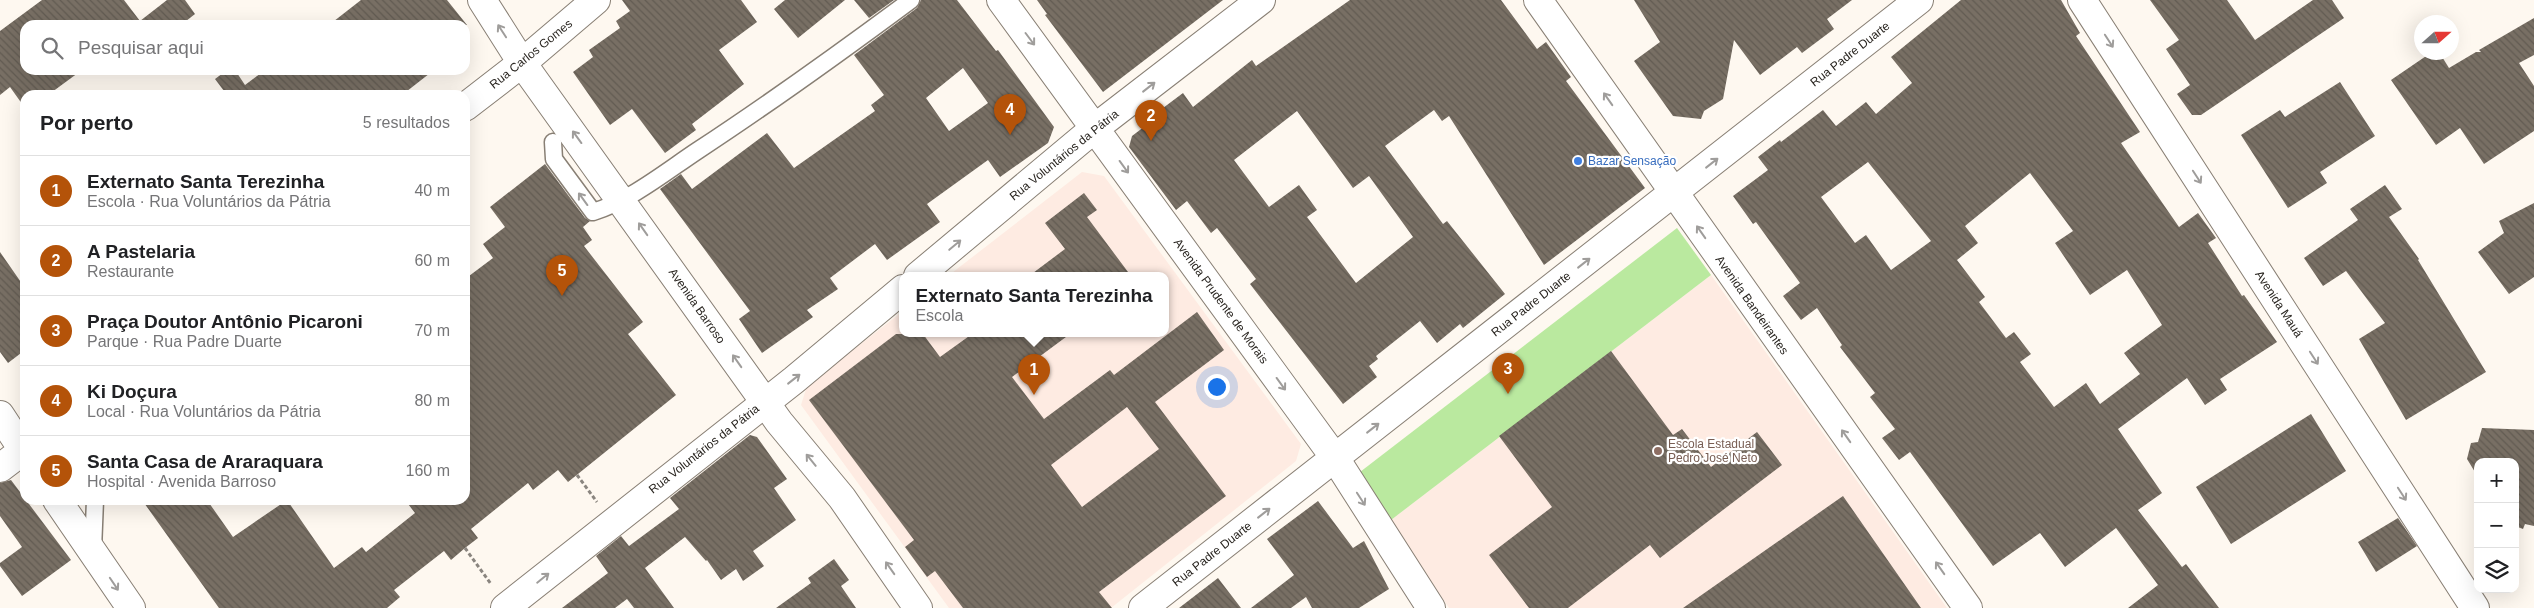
<!DOCTYPE html>
<html lang="pt">
<meta charset="utf-8">
<style>
body{margin:0;font-family:Arial,sans-serif;background:#f2f2f2;color:#202124}
.controls{position:absolute;right:15px;bottom:15px;display:grid;overflow:hidden;border-radius:10px;box-shadow:0 5px 20px #0002}
.controls button{width:45px;height:45px;display:grid;place-items:center;padding:0;border:0;border-bottom:1px solid #e0e0e0;background:#fff;color:#202124;font:25px sans-serif}
.compass{position:absolute;left:2414px;top:15px;width:45px;height:45px;border-radius:50%;background:#fff;box-shadow:0 5px 20px #0002;rotate:69deg}
.you{position:absolute;left:1216px;top:386px;width:18px;height:18px;margin:-12px;border:4px solid #fff;border-radius:50%;background:#1a73e8;box-shadow:0 0 0 8px #1a73e833}
.badge{display:grid;place-items:center;width:32px;height:32px;border-radius:50%;background:#b45309;color:#fff;font-size:16px;font-weight:700}
.pin{position:absolute;translate:-50% -41px;filter:drop-shadow(0 1px 2px #0008)}
.pin::after{content:'';position:absolute;top:26px;width:18px;height:15px;background:inherit;clip-path:polygon(0 0,100% 0,50% 100%)}
.popup{position:absolute;left:899px;top:272px;width:270px;height:65px;box-sizing:border-box;display:grid;place-content:center;border-radius:10px;background:#fff;filter:drop-shadow(0 1px 4px #0005);font-size:16px;white-space:nowrap;color:#757577}
.popup b{font-size:19px;color:#202124}
.popup::after{content:'';position:absolute;left:50%;top:100%;margin-left:-10px;border:10px solid transparent;border-top-color:#fff}
.list{margin:0;padding:0;list-style:none}
h2{display:flex;justify-content:space-between;align-items:center;height:65px;margin:0;padding:0 20px;font-size:21px}
h2 small{font-size:16px;font-weight:400;color:#757577}
.list li{display:grid;grid-template-columns:32px 1fr auto;gap:15px;align-items:center;box-sizing:border-box;height:70px;padding:0 20px;border-top:1px solid #e0e0e0}
.list b{display:block;font-size:19px;white-space:nowrap}
.list p{margin:0;font-size:16px;white-space:nowrap;color:#757577}
.list em{font-size:16px;font-style:normal;color:#757577}
.icon{flex:none;width:28px;height:28px;fill:none;stroke:currentColor;stroke-width:2;stroke-linecap:round;stroke-linejoin:round}
.map{position:relative;flex:none;width:2534px;height:608px;overflow:hidden}
.search{position:absolute;background:#fff;box-shadow:0 5px 20px #0002;left:20px;top:20px;width:450px;height:55px;display:flex;align-items:center;gap:12px;box-sizing:border-box;padding:0 18px;border-radius:15px;color:#757577;font-size:19px}
.panel{position:absolute;background:#fff;box-shadow:0 5px 20px #0002;left:20px;top:90px;width:450px;height:415px;border-radius:15px}
.map>svg:first-child{display:block}
</style>
<div class="map">
<svg width="2534" height="608" viewBox="0 0 2534 608">
<defs>
<pattern id="building-back-hatch" width="6" height="6" patternUnits="userSpaceOnUse" patternTransform="scale(1.25)"><rect width="6" height="6" fill="#786f64"/><path d="M-1 5l2 2M0 0l6 6M5-1l2 2" fill="none" stroke="#625b52"/></pattern>
</defs>
<rect width="100%" height="100%" fill="#fef8f0"/>
<path fill="#feebe2" d="M1082,172L1104,176L1301,444L1296,461L1111,608H949L801,405L807,386L903,311V334H1165V276H948Z
M1711,275L1947,608H1449L1391,520Z"/>
<path fill="#bae99f" d="M1677,228L1711,275L1391,520L1360,472Z"/>
<path fill="url(#building-back-hatch)" fill-rule="evenodd" d="M42,0H124L140,21L167,0H185L195,14L181,25H25V70H82L48,95H25V108L10,87L0,95V31Z
M361,0H447L467,25H329Z
M622,0H741L757,22L719,50L744,84L692,124L696,130L665,153L632,109L610,125L573,72L593,57L589,50L620,28L616,21L630,11Z
M785,0H845L798,38L774,9Z
M854,0H894L869,18Z
M921,0H957L996,51L998,50L1054,127L1048,143L1000,177L988,160L927,204L940,222L887,260L875,244L830,278L838,289L807,310L813,317L762,353L739,319L750,311L660,189L681,174L692,189L767,133L794,168L875,111L871,105L884,95L854,55L917,8ZM963,68L988,103L949,131L926,98Z
M1037,0H1223L1103,92L1045,15L1047,14Z
M1350,0H1501L1537,49L1546,42L1571,77L1566,81L1645,188L1544,265L1449,116L1442,121L1434,110L1385,146L1443,224L1447,221L1505,294L1463,328L1460,324L1437,343L1420,321L1376,356L1378,359L1369,366L1377,377L1343,404L1250,284L1256,279L1217,228L1211,233L1187,201L1176,210L1129,147L1132,136L1157,117L1155,114L1183,93L1193,107L1252,60L1256,66ZM1297,111L1353,188L1369,176L1413,237L1356,283L1307,217L1317,210L1299,185L1269,207L1234,160Z
M1634,0H1852L1827,19L1834,29L1802,53L1797,47L1760,75L1734,40L1723,99L1704,111L1701,119L1673,116L1634,61L1660,42Z
M1961,0H2061L2080,33L2076,36L2140,132L2121,143L2179,227L2198,213L2216,238L2208,243L2242,296L2244,295L2277,342L2220,379L2227,390L2205,405L2187,378L2118,429L2162,493L2138,510L2182,567L2186,564L2219,608H2128L2158,585L2116,528L2065,567L2040,533L1993,566L1910,452L1899,460L1882,438L1895,429L1870,397L1875,393L1840,347L1842,345L1817,308L1801,320L1783,296L1800,283L1756,222L1753,224L1733,196L1768,170L1758,157L1780,140L1781,142L1823,110L1836,126L1866,102L1876,114L1912,83L1891,57ZM1868,162L1931,241L1891,270L1866,235L1855,243L1821,197ZM2030,173L2073,231L2055,243L2090,295L2127,270L2162,325L2124,353L2140,374L2100,404L2086,383L2054,407L2020,362L2031,354L2014,332L2006,338L1979,302L1985,297L1957,260L1978,243L1965,226Z
M2150,0H2227L2255,40L2313,0H2332L2344,18L2201,115H2192L2177,94L2190,85L2166,49L2179,40Z
M2534,18V55L2519,63L2534,86V131L2484,164L2460,128L2436,145L2391,80L2432,52H2439L2449,68L2476,52H2481L2479,50Z
M227,70H235L245,85L265,70H434L402,95H227L215,79Z
M2340,82L2375,136L2320,172L2327,183L2288,208L2241,135L2280,110L2285,117Z
M545,164L585,218L590,221L583,227L592,240L584,246L643,322L628,334L676,395L568,482L558,470L533,490L528,483L471,529L478,538L465,548L451,560L444,551L394,590L400,597L387,608H219L142,500H207L233,537L287,500L334,568L362,547L366,552L415,513L405,500H465V279L493,258L483,244L505,227L490,207Z
M2385,185L2402,209L2389,217L2419,259L2418,260L2486,372L2406,420L2359,339L2385,323L2346,271L2323,286L2304,258L2358,220L2350,209Z
M1084,193L1097,210L1087,217L1131,276H1029L1065,249L1045,223Z
M2534,203V277L2509,294L2478,252L2504,233L2499,221Z
M0,252L25,288V350L8,363L0,352Z
M1197,312L1224,350L1155,402L1226,496L1099,592L1112,608H963L935,571L927,577L905,547L914,540L809,400L896,334H923L940,357L972,334H1070L1012,377L1044,419L1110,370L1114,375ZM1127,407L1159,449L1082,507L1051,465Z
M1611,351L1673,435L1682,429L1711,467L1757,432L1782,465L1660,558L1650,545L1568,608H1529L1489,555L1552,507L1499,436Z
M2311,414L2346,471L2231,544L2196,487Z
M2482,428L2534,430V526L2525,524L2523,529L2515,526V462H2478V477L2467,459L2471,443L2478,442Z
M750,435L757,437L787,479L774,488L796,520L753,551L764,566L743,581L736,569L721,580L707,560L706,561L685,537L645,568L674,608H634L627,599L615,608H562L608,573L596,556L621,536L629,546L679,509L670,498Z
M11,480L71,560L22,596L0,566V563L22,547L0,516V483Z
M1843,496L1921,608H1683Z
M1318,501L1353,548L1364,541L1389,589L1359,608H1312L1306,597L1291,608H1251L1294,575L1267,539Z
M2398,518L2417,546L2376,572L2358,542Z
M834,559L849,580L841,586L856,608H776L811,583L808,578Z
M1218,578L1241,608H1179Z"/>
<g fill="none" stroke-linecap="round" stroke-linejoin="round">
<g stroke="#887f74" stroke-width="19">
<path id="service" d="M553,142L554,159L593,212C631,200 664,173 697,151C770,103 841,52 911,0
M93,550L95,500"/>
</g>
<g stroke="#887f74" stroke-width="30">
<path id="minor" d="M1001,0L1335,458L1431,608
M1538,0L1968,608
M2082,0L2475,608
M918,276L1095,128L1261,0
M505,608L794,380L903,289
M1143,608L1919,0"/>
</g>
<g stroke="#887f74" stroke-width="30">
<path id="tertiary" d="M482,0L522,63L779,422L842,498L918,608
M465,107L522,63L596,0
M0,415L25,453
M0,468L25,449
M57,500L131,608"/>
</g>
<path stroke="#8a857f" stroke-width="3" stroke-dasharray="4 2.5" stroke-linecap="butt" d="M577,475L597,502
M465,548L491,584"/>
<use href="#service" stroke="#fff" stroke-width="16"/>
<use href="#minor" stroke="#fff" stroke-width="28"/>
<use href="#tertiary" stroke="#fff" stroke-width="28"/>
</g>
<defs><path id="oneway-shaft" d="M-6 0H5M1.5-3L5.5 0L1.5 3" fill="none" stroke-width="1.6" stroke-linecap="round" stroke-linejoin="round" transform="scale(1.25)"/></defs>
<g stroke="#9f9d9b">
<use href="#oneway-shaft" transform="translate(502 31) rotate(-123)"/>
<use href="#oneway-shaft" transform="translate(1030 39) rotate(53)"/>
<use href="#oneway-shaft" transform="translate(2109 41) rotate(57)"/>
<use href="#oneway-shaft" transform="translate(1149 87) rotate(-38)"/>
<use href="#oneway-shaft" transform="translate(1608 99) rotate(-125)"/>
<use href="#oneway-shaft" transform="translate(577 137) rotate(-126)"/>
<use href="#oneway-shaft" transform="translate(1712 163) rotate(-38)"/>
<use href="#oneway-shaft" transform="translate(1124 167) rotate(54)"/>
<use href="#oneway-shaft" transform="translate(2197 177) rotate(57)"/>
<use href="#oneway-shaft" transform="translate(583 199) rotate(-126)"/>
<use href="#oneway-shaft" transform="translate(643 229) rotate(-125)"/>
<use href="#oneway-shaft" transform="translate(1701 232) rotate(-125)"/>
<use href="#oneway-shaft" transform="translate(955 245) rotate(-40)"/>
<use href="#oneway-shaft" transform="translate(1584 263) rotate(-38)"/>
<use href="#oneway-shaft" transform="translate(2314 358) rotate(57)"/>
<use href="#oneway-shaft" transform="translate(737 361) rotate(-125)"/>
<use href="#oneway-shaft" transform="translate(794 379) rotate(-38)"/>
<use href="#oneway-shaft" transform="translate(1281 384) rotate(54)"/>
<use href="#oneway-shaft" transform="translate(1373 428) rotate(-38)"/>
<use href="#oneway-shaft" transform="translate(1846 436) rotate(-125)"/>
<use href="#oneway-shaft" transform="translate(811 460) rotate(-129)"/>
<use href="#oneway-shaft" transform="translate(2402 494) rotate(57)"/>
<use href="#oneway-shaft" transform="translate(1361 499) rotate(57)"/>
<use href="#oneway-shaft" transform="translate(1264 513) rotate(-38)"/>
<use href="#oneway-shaft" transform="translate(890 568) rotate(-125)"/>
<use href="#oneway-shaft" transform="translate(1940 568) rotate(-125)"/>
<use href="#oneway-shaft" transform="translate(543 578) rotate(-39)"/>
<use href="#oneway-shaft" transform="translate(114 584) rotate(56)"/>
</g>
<circle fill="#3f7fe0" stroke="#fff" stroke-width="2" cx="1578" cy="161" r="5"/>
<circle fill="#8d6e63" stroke="#fff" stroke-width="2" cx="1658" cy="451" r="5"/>
<g text-anchor="middle" stroke-width="4.5" stroke-linejoin="round" paint-order="stroke">
<g font-size="12" fill="#292520" stroke="#fff">
<text transform="translate(531 54) rotate(-39)" y="4">Rua Carlos Gomes</text>
<text transform="translate(1850 54) rotate(-38)" y="4">Rua Padre Duarte</text>
<text transform="translate(1064 155) rotate(-39)" y="4">Rua Voluntários da Pátria</text>
<text transform="translate(1221 301) rotate(54)" y="4">Avenida Prudente de Morais</text>
<text transform="translate(1531 304) rotate(-38)" y="4">Rua Padre Duarte</text>
<text transform="translate(2279 304) rotate(57)" y="4">Avenida Mauá</text>
<text transform="translate(1752 305) rotate(55)" y="4">Avenida Bandeirantes</text>
<text transform="translate(697 306) rotate(55)" y="4">Avenida Barroso</text>
<text transform="translate(704 449) rotate(-38)" y="4">Rua Voluntários da Pátria</text>
<text transform="translate(1212 554) rotate(-38)" y="4">Rua Padre Duarte</text>
</g>
<g font-size="12" fill="#366cbe" stroke="#fff" text-anchor="start">
<text x="1588" y="165">Bazar Sensação</text>
</g>
<g font-size="12" fill="#785e54" stroke="#fff" text-anchor="start">
<text x="1668" y="448">Escola Estadual<tspan x="1668" dy="14">Pedro José Neto</tspan></text>
</g>
</g>
</svg>
<div class="controls">
<button>+</button>
<button>−</button>
<button><svg class="icon" aria-label="layers" viewBox="0 0 24 24"><path d="M12 4l9 5-9 5-9-5zM3 14l9 5 9-5"/></svg></button>
</div>
<svg class="compass" viewBox="-18 -18 36 36"><path d="M0-13l5 13h-10z" fill="#e53935"/><path d="M0 13l5-13h-10z" fill="#757577"/></svg>
<div class="you"></div>
<div class="pin badge" style="left:1034px;top:395px">1</div>
<div class="popup"><b>Externato Santa Terezinha</b>Escola</div>
<div class="pin badge" style="left:1151px;top:141px">2</div>
<div class="pin badge" style="left:1508px;top:394px">3</div>
<div class="pin badge" style="left:1010px;top:135px">4</div>
<div class="pin badge" style="left:562px;top:296px">5</div>
<div class="search"><svg class="icon" aria-label="search" viewBox="0 0 24 24"><circle cx="10" cy="10" r="6"/><path d="M15 15l6 6"/></svg>Pesquisar aqui</div>
<section class="panel">
<h2>Por perto<small>5 resultados</small></h2>
<ul class="list">
<li><span class="badge">1</span><div><b>Externato Santa Terezinha</b><p>Escola · Rua Voluntários da Pátria</p></div><em>40 m</em></li>
<li><span class="badge">2</span><div><b>A Pastelaria</b><p>Restaurante</p></div><em>60 m</em></li>
<li><span class="badge">3</span><div><b>Praça Doutor Antônio Picaroni</b><p>Parque · Rua Padre Duarte</p></div><em>70 m</em></li>
<li><span class="badge">4</span><div><b>Ki Doçura</b><p>Local · Rua Voluntários da Pátria</p></div><em>80 m</em></li>
<li><span class="badge">5</span><div><b>Santa Casa de Araraquara</b><p>Hospital · Avenida Barroso</p></div><em>160 m</em></li>
</ul>
</section>
</div>
